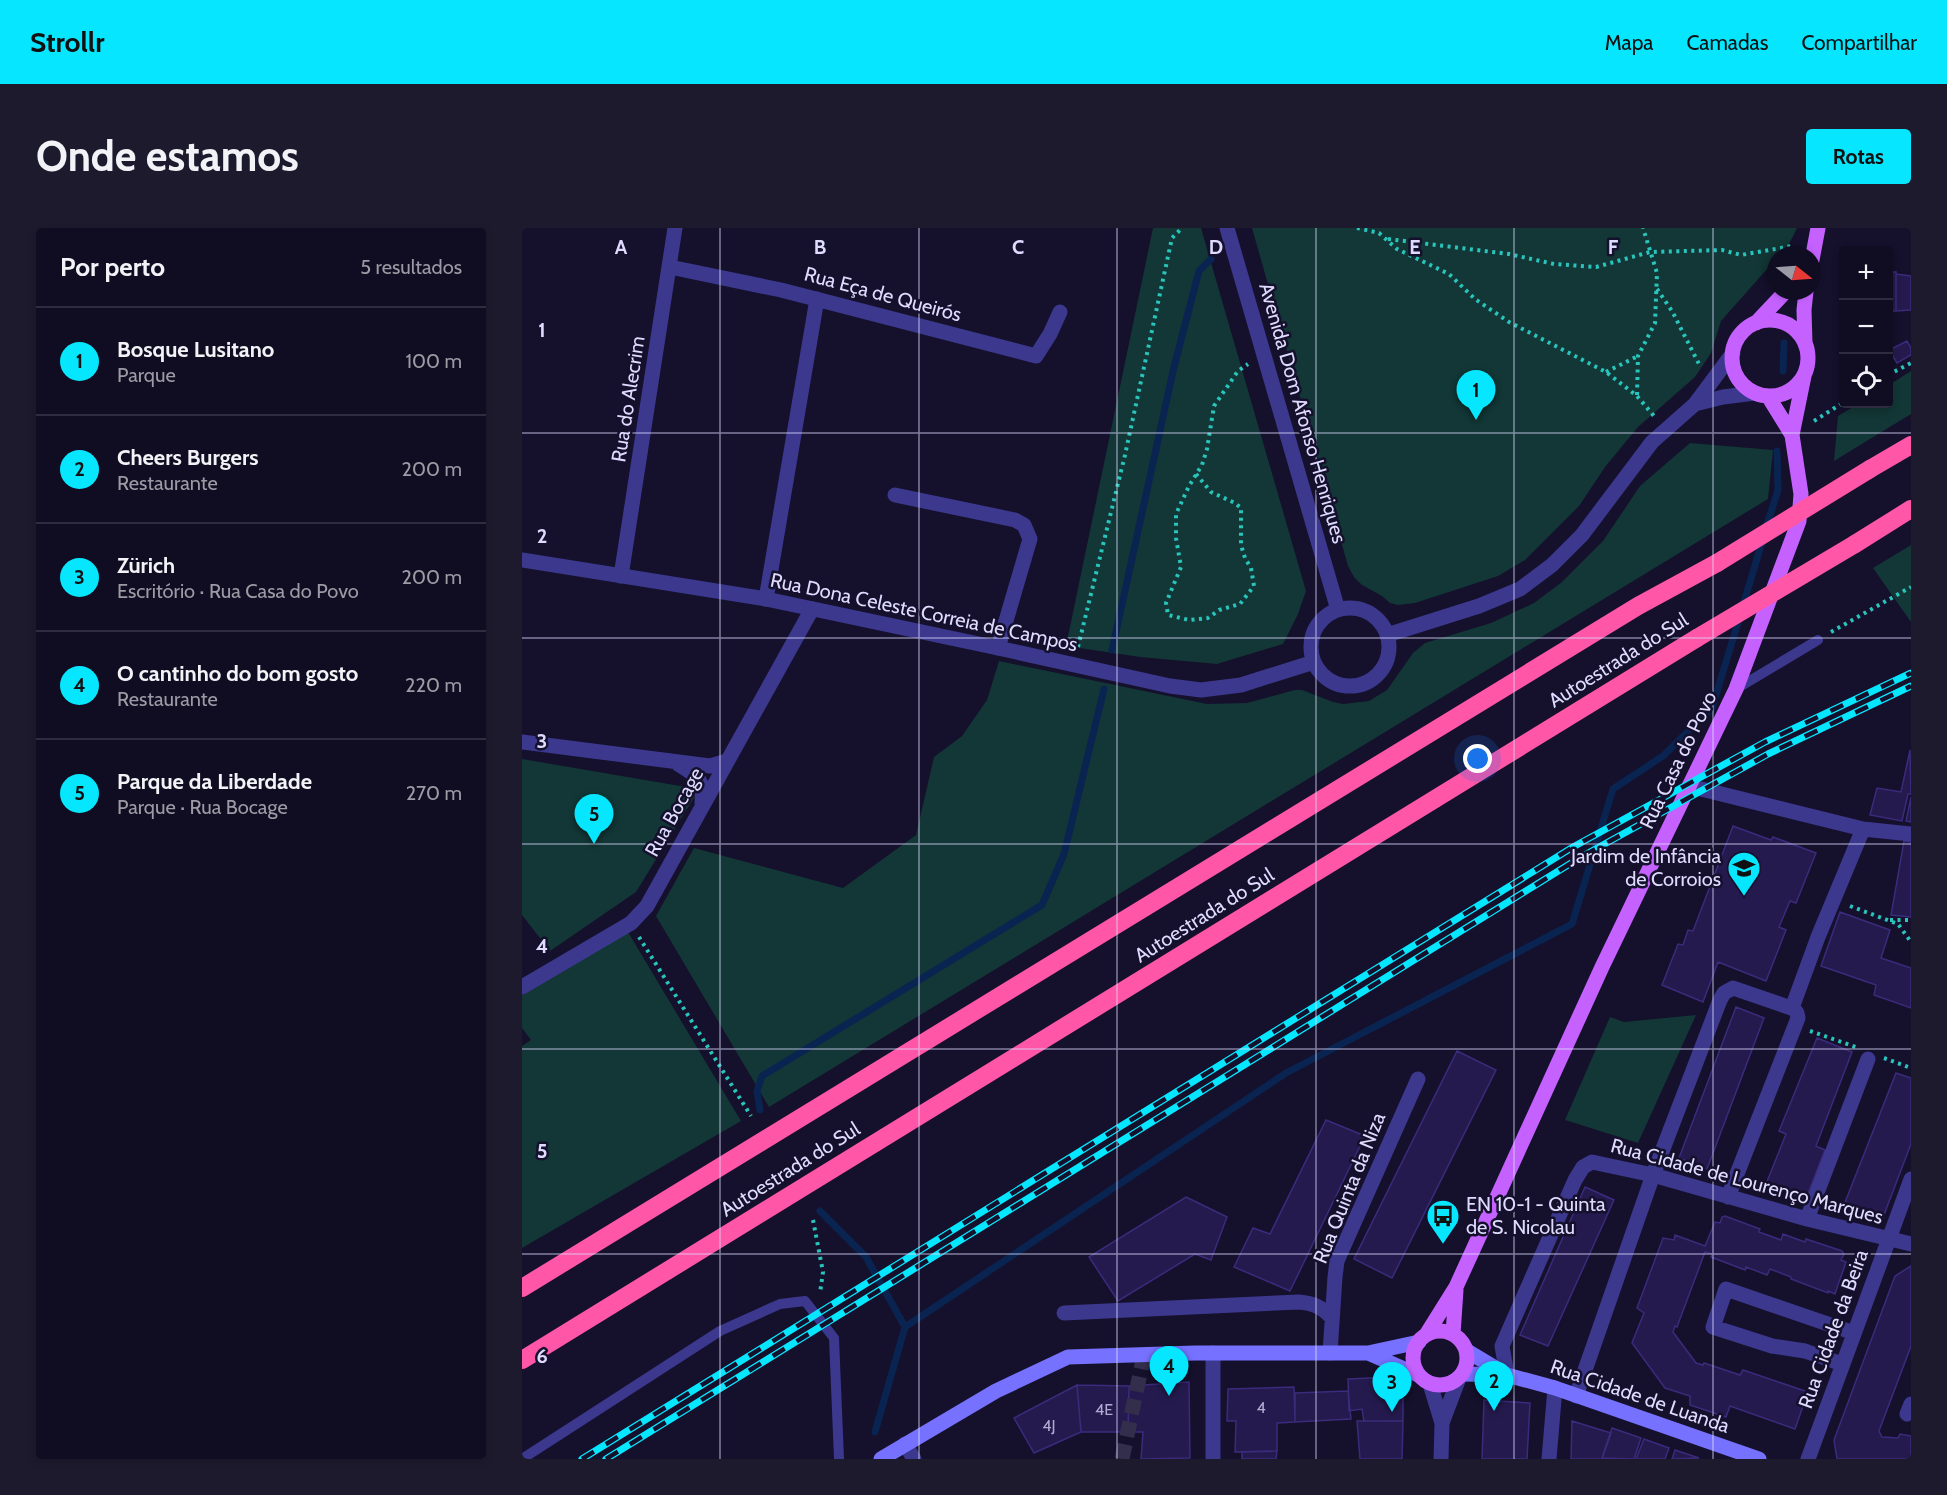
<!DOCTYPE html>
<html lang="pt">
<meta charset="utf-8">
<style>
body{margin:0;font-family:Cabin,sans-serif;background:#1e1a2e;color:#f1f3f6}
.controls{position:absolute;right:18px;top:18px;display:grid;overflow:hidden;border-radius:6px;box-shadow:0 3px 9px #0003}
.controls button{width:54px;height:54px;display:grid;place-items:center;padding:0;border:0;border-bottom:2px solid #302c3f;background:#100c21;color:#f1f3f6;font:30px sans-serif}
.compass{position:absolute;left:1245px;top:18px;width:54px;height:54px;border-radius:50%;background:#100c21;box-shadow:0 3px 9px #0003;rotate:107deg}
.you{position:absolute;left:956px;top:531px;width:21px;height:21px;margin:-15px;border:4px solid #fff;border-radius:50%;background:#1a73e8;box-shadow:0 0 0 9px #1a73e833}
.badge{display:grid;place-items:center;width:39px;height:39px;border-radius:50%;background:#07e6ff;color:#111;font-size:20px;font-weight:700}
.pin{position:absolute;translate:-50% -50px;filter:drop-shadow(0 2px 3px #0008)}
.pin::after{content:'';position:absolute;top:32px;width:21px;height:18px;background:inherit;clip-path:polygon(0 0,100% 0,50% 100%)}
.list{margin:0;padding:0;list-style:none}
h2{display:flex;justify-content:space-between;align-items:center;height:78px;margin:0;padding:0 24px;font-size:26px}
h2 small{font-size:20px;font-weight:400;color:#9c9ba5}
.list li{display:grid;grid-template-columns:39px 1fr auto;gap:18px;align-items:center;box-sizing:border-box;height:108px;padding:0 24px;border-top:2px solid #302c3f}
.list b{display:block;font-size:22px;white-space:nowrap}
.list p{margin:0;font-size:20px;white-space:nowrap;color:#9c9ba5}
.list em{font-size:20px;font-style:normal;color:#9c9ba5}
.icon{flex:none;width:33px;height:33px;fill:none;stroke:currentColor;stroke-width:2;stroke-linecap:round;stroke-linejoin:round}
.map{position:relative;flex:none;width:1389px;height:1231px;overflow:hidden;border-radius:6px}
header{display:flex;align-items:center;gap:36px;box-sizing:border-box;height:84px;padding:0 30px;background:#07e6ff;color:#111}
header strong{font-size:28px}
nav{display:flex;gap:33px;margin-inline-start:auto;font-size:21px}
.intro{display:flex;align-items:center;justify-content:space-between;box-sizing:border-box;height:144px;padding:0 36px}
h1{margin:0;font-size:42px}
.button{padding:15px 27px;border-radius:6px;background:#07e6ff;color:#111;font-size:21px;font-weight:700}
main{display:flex;gap:36px;padding:0 36px}
aside{flex:1;background:#100c21;border-radius:6px;box-shadow:0 3px 9px #0003}
.map>svg:first-child{display:block}
</style>
<header>
<strong>Strollr</strong>
<nav><a>Mapa</a><a>Camadas</a><a>Compartilhar</a></nav>
</header>
<div class="intro"><h1>Onde estamos</h1><a class="button">Rotas</a></div>
<main>
<aside>
<h2>Por perto<small>5 resultados</small></h2>
<ul class="list">
<li><span class="badge">1</span><div><b>Bosque Lusitano</b><p>Parque</p></div><em>100 m</em></li>
<li><span class="badge">2</span><div><b>Cheers Burgers</b><p>Restaurante</p></div><em>200 m</em></li>
<li><span class="badge">3</span><div><b>Zürich</b><p>Escritório · Rua Casa do Povo</p></div><em>200 m</em></li>
<li><span class="badge">4</span><div><b>O cantinho do bom gosto</b><p>Restaurante</p></div><em>220 m</em></li>
<li><span class="badge">5</span><div><b>Parque da Liberdade</b><p>Parque · Rua Bocage</p></div><em>270 m</em></li>
</ul>
</aside>
<div class="map">
<svg width="1389" height="1231" viewBox="0 0 1389 1231">
<rect width="100%" height="100%" fill="#15102c"/>
<path fill="#123736" d="M631,0H679L784,363L776,386L761,416L695,436L618,429L544,418Z
M730,0H1275L1267,16L1257,27H1254V31L1199,93L1189,125L1173,149L1116,199L1083,239L1057,278L1003,332L976,348L893,375L876,377L868,375L860,368L840,357L832,349L826,338Z
M1389,143V186L1312,233L1316,188L1336,176H1366L1367,157Z
M1168,215L1251,222L1246,271L247,879L134,688L172,620L321,660L394,607L412,529L440,508L465,472L477,433L685,476L725,475L773,462H780L811,474L821,476L847,473L865,462L891,425L903,415L969,395L1012,375L1040,354L1081,313L1118,258Z
M1389,317V394L1351,340Z
M0,531L164,559L173,568L114,664L28,723L0,687Z
M106,704L219,893L0,1020V818L9,812L0,800V767Z
M1174,787L1116,915L1043,892L1088,789L1102,794Z"/>
<g fill="none" stroke-linecap="round" stroke-linejoin="round">
<path stroke="#0a2451" stroke-width="7" d="M1261,143L1262,115
M1244,300L1256,262L1255,223
M1221,377L1241,311
M590,422L652,139L677,43L689,31
M238,882L235,863L240,848L520,677L542,626L582,461
M298,983L344,1029L383,1099
M353,1204L383,1099L764,845L1050,696L1091,561L1141,528L1190,480L1218,388"/>
</g>
<path fill="#251a4e" stroke="#3b2b7c" stroke-width="1.5" d="M1366,44H1374V83H1366Z
M1374,46L1389,48V82L1374,83Z
M1385,113L1389,120V127L1375,135L1367,122Z
M1388,522L1389,566H1386L1380,593L1348,587L1355,560L1379,564Z
M1389,569V594L1384,593Z
M1211,598L1249,612L1251,609L1294,625L1274,675L1268,673L1257,699L1264,702L1244,753L1196,734L1181,774L1140,757L1156,716L1161,717L1166,702L1171,703Z
M1382,613L1389,614V689L1369,687Z
M1318,684L1368,702L1359,730L1389,740V780L1352,767L1354,757L1299,738Z
M1214,779L1242,790L1185,941L1157,930Z
M1295,810L1330,824L1294,918L1303,922L1284,971L1244,956L1264,906L1257,903Z
M935,823L974,842L870,1050L832,1031Z
M1374,845L1389,850V916L1360,992L1320,982Z
M804,892L843,908L768,1063L712,1039L731,1000L748,1006Z
M1063,959L1092,972L1026,1118L998,1107Z
M664,969L705,989L689,1032L673,1026L596,1073L567,1029Z
M1203,988L1238,1001L1237,1004L1259,1012L1261,1006L1283,1014L1284,1011L1320,1023L1322,1026L1319,1032L1324,1034L1313,1066L1306,1063V1065L1269,1051V1049L1248,1041L1245,1047L1224,1039L1223,1042L1189,1029L1190,1026L1183,1024L1155,1099L1153,1098L1151,1104L1174,1135L1181,1137L1182,1135L1218,1147L1221,1142L1286,1164L1273,1201L1208,1178L1204,1189L1168,1177V1168L1143,1160L1110,1115L1122,1085L1115,1080L1141,1010L1152,1012L1153,1007L1183,1018L1193,994L1198,995L1200,989Z
M1389,1038V1118L1357,1203L1360,1209L1376,1210L1378,1206L1389,1208V1231H1315L1312,1212L1373,1048Z
M869,1149L881,1162V1193H842L840,1181L827,1183L826,1151Z
M667,1154L668,1230L619,1231L621,1204H606L607,1158Z
M555,1157L607,1158L606,1204H559Z
M555,1157L559,1204L512,1225L492,1190Z
M772,1159L773,1194L755,1195V1223L713,1224L714,1193H705L706,1161Z
M826,1163L829,1191L773,1194V1165Z
M962,1172L1008,1175L1005,1231H960Z
M835,1193H881L880,1231H838Z
M1050,1193L1089,1205L1080,1231H1049Z
M1090,1200L1119,1210L1112,1231L1080,1230Z
M1122,1211L1147,1220L1143,1231H1114Z
M1153,1222L1177,1230L1150,1231Z
M755,1223L754,1231H720V1224Z"/>
<g fill="none" stroke-linecap="round" stroke-linejoin="round">
<path stroke="#332e4c" stroke-width="15" stroke-dasharray="15 8" stroke-linecap="butt" d="M600,1231L622,1127"/>
<path stroke="#29c5bc" stroke-width="4" stroke-dasharray="3 4.5" stroke-linecap="butt" d="M835,0L857,5L875,21L927,46L953,71L987,94L1084,144L1115,168L1132,188
M866,11L987,26L1032,36L1074,39L1128,24L1200,22L1219,27L1270,18
M1135,61L1150,83L1178,138
M1084,144L1116,128
M1366,147L1389,135
M1115,167L1116,128L1133,95L1135,45L1121,0
M1292,193L1322,174
M674,246L689,264L713,275L719,280V317L723,330L729,340L732,358L718,376L697,382L686,390L667,392L646,387L644,375L659,339L654,310V286L667,258L680,237L685,221L692,178L716,143L726,136
M1309,404L1389,359
M556,419L603,227L650,10L660,0
M1328,678L1376,696L1389,714
M1368,692H1389
M117,709L229,888
M1288,803L1334,819
M1362,830L1389,840
M291,992L301,1044L298,1065"/>
<path stroke="#3b388e" stroke-width="10" d="M1214,461L1296,412
M0,1231L198,1103L258,1076L283,1073L312,1110L317,1231"/>
<path stroke="#3b388e" stroke-width="15" d="M148,39L259,62L514,128L528,106L538,84
M373,267L493,292L502,297L508,311L476,420
M99,348L153,0
M244,371L295,71
M0,514L188,538L205,533
M156,536C176,549 182,550 180,575
M1167,558L1341,601L1389,606
M0,759L109,695L125,678L290,381
M1270,780L1296,709L1341,601
M1285,991L1346,831
M542,1085L777,1074C791,1075 800,1079 810,1090
M808,1125L813,1049L815,1033L896,851
M1320,1136L1283,1123L1250,1118L1191,1099L1204,1061L1332,1105
M985,1147L980,1118L1053,952L1061,939L1070,934L1131,947L1285,991L1389,1016
M908,1156L920,1195L919,1231
M1054,1168L1131,947L1198,772L1202,765L1211,760L1272,781L1275,785L1276,790L1206,969
M1385,1186L1389,1176
M920,1195L937,1150
M383,1216L392,1231
M691,1231V1125
M1027,1231L1033,1160
M1286,1231L1389,951"/>
<path stroke="#3b388e" stroke-width="15" d="M705,0L816,382
M1173,176L1201,169L1233,165
M0,332L244,371L476,420L648,458L679,462L719,457L792,434
M789 419a39 39 0 1 1 78 0a39 39 0 1 1-78 0Z
M865,407L957,378L998,361L1030,337L1060,307L1130,214L1173,176L1211,125"/>
<path stroke="#7672ff" stroke-width="15" d="M945,1123L985,1147
M846,1125L896,1147
M941,1146L985,1147L1033,1160L1237,1231
M359,1231L474,1163L546,1129L673,1125H846L897,1114"/>
<path stroke="#c562ff" stroke-width="15" d="M1290,32L1296,0
M1210 130a38 38 0 1 1 76 0a38 38 0 1 1-76 0Z
M1234,95L1264,63
M1283,116L1282,82L1284,63
M1270,207L1282,148
M891 1130a27 27 0 1 1 54 0a27 27 0 1 1-54 0Z
M931,1106L934,1062
M904,1107L934,1059L1080,739L1214,461L1277,293L1279,266L1270,207L1246,168"/>
<path stroke="#ff56a7" stroke-width="18" d="M1348,241L1389,217
M1333,316L1389,281
M0,1060L1116,378L1195,335
M0,1132L1175,410"/>
<g stroke="#07e6ff" stroke-width="7">
<path id="rail" d="M60,1231L1051,619L1243,514L1389,445
M84,1231L1059,629L1246,526L1389,458"/>
</g>
<use href="#rail" stroke="#15102c" stroke-width="4.5" stroke-dasharray="14" stroke-linecap="butt"/>
<path stroke="#ff56a7" stroke-width="18" d="M1195,335L1348,241
M1175,410L1333,316"/>
</g>
<path fill="none" stroke="#dfdbff" stroke-width="1.5" stroke-opacity="0.55" d="M198,0V1231M397,0V1231M595,0V1231M794,0V1231M992,0V1231M1191,0V1231M0,205H1389M0,410H1389M0,616H1389M0,821H1389M0,1026H1389"/>
<defs>
<g id="school-pin" transform="scale(1.725)"><path d="M0 17L-7.5 6A9.5 9.5 0 1 1 7.5 6Z" fill="#07e6ff" stroke="#15102c"/><path d="M0-5L7-2L0 1L-7-2ZM-4 1L0 2.5L4 1V4Q0 6-4 4Z" fill="#111"/></g>
<g id="bus-pin" transform="scale(1.725)"><path d="M0 17L-7.5 6A9.5 9.5 0 1 1 7.5 6Z" fill="#07e6ff" stroke="#15102c"/><path d="M-5-6H5V4H4V6H2V4H-2V6H-4V4H-5ZM-3.5-4V0h7V-4ZM-3.5 1.2v1.5H-2V1.2ZM2 1.2v1.5H3.5V1.2Z" fill="#111"/></g>
</defs>
<g fill-rule="evenodd">
<use href="#school-pin" x="1222" y="640"/>
<use href="#bus-pin" x="921" y="988"/>
</g>
<g text-anchor="middle" stroke-width="5" stroke-linejoin="round" paint-order="stroke">
<g font-size="16" fill="#b0abd3">
<text x="739" y="1185">4</text>
<text x="582" y="1187">4E</text>
<text x="527" y="1203">4J</text>
</g>
<g font-size="20" fill="#dfdbff" stroke="#15102c">
<text transform="translate(361 66) rotate(15)" y="7">Rua Eça de Queirós</text>
<text transform="translate(106 171) rotate(-81)" y="7">Rua do Alecrim</text>
<text transform="translate(781 185) rotate(74)" y="7">Avenida Dom Afonso Henriques</text>
<text transform="translate(402 384) rotate(12)" y="7">Rua Dona Celeste Correia de Campos</text>
<text transform="translate(1096 432) rotate(-32)" y="7">Autoestrada do Sul</text>
<text transform="translate(1156 532) rotate(-64)" y="7">Rua Casa do Povo</text>
<text transform="translate(152 584) rotate(-61)" y="7">Rua Bocage</text>
<text transform="translate(682 687) rotate(-32)" y="7">Autoestrada do Sul</text>
<text transform="translate(268 941) rotate(-32)" y="7">Autoestrada do Sul</text>
<text transform="translate(1225 953) rotate(15)" y="7">Rua Cidade de Lourenço Marques</text>
<text transform="translate(827 960) rotate(-68)" y="7">Rua Quinta da Niza</text>
<text transform="translate(1311 1101) rotate(-70)" y="7">Rua Cidade da Beira</text>
<text transform="translate(1118 1168) rotate(19)" y="7">Rua Cidade de Luanda</text>
</g>
<g font-size="20" fill="#dfdbff" stroke="#15102c" text-anchor="end">
<text x="1199" y="635">Jardim de Infância<tspan x="1199" dy="23">de Corroios</tspan></text>
<text x="944" y="983" text-anchor="start">EN 10-1 - Quinta<tspan x="944" dy="23">de S. Nicolau</tspan></text>
</g>
</g>
<g font-size="20" text-anchor="middle" font-weight="bold" fill="#dfdbff" stroke="#15102c" stroke-width="5" stroke-linejoin="round" paint-order="stroke">
<text x="99" y="26">A</text>
<text x="298" y="26">B</text>
<text x="496" y="26">C</text>
<text x="694" y="26">D</text>
<text x="893" y="26">E</text>
<text x="1091" y="26">F</text>
<text x="20" y="109">1</text>
<text x="20" y="315">2</text>
<text x="20" y="520">3</text>
<text x="20" y="725">4</text>
<text x="20" y="930">5</text>
<text x="20" y="1135">6</text>
</g>
</svg>
<div class="controls">
<button>+</button>
<button>−</button>
<button><svg class="icon" aria-label="locate" viewBox="0 0 24 24"><circle cx="12" cy="12" r="6"/><path d="M12 2v4M12 18v4M2 12h4M18 12h4"/></svg></button>
</div>
<svg class="compass" viewBox="-18 -18 36 36"><path d="M0-13l5 13h-10z" fill="#e53935"/><path d="M0 13l5-13h-10z" fill="#9c9ba5"/></svg>
<div class="you"></div>
<div class="pin badge" style="left:954px;top:192px">1</div>
<div class="pin badge" style="left:972px;top:1183px">2</div>
<div class="pin badge" style="left:870px;top:1184px">3</div>
<div class="pin badge" style="left:647px;top:1168px">4</div>
<div class="pin badge" style="left:72px;top:616px">5</div>
</div>
</main>
